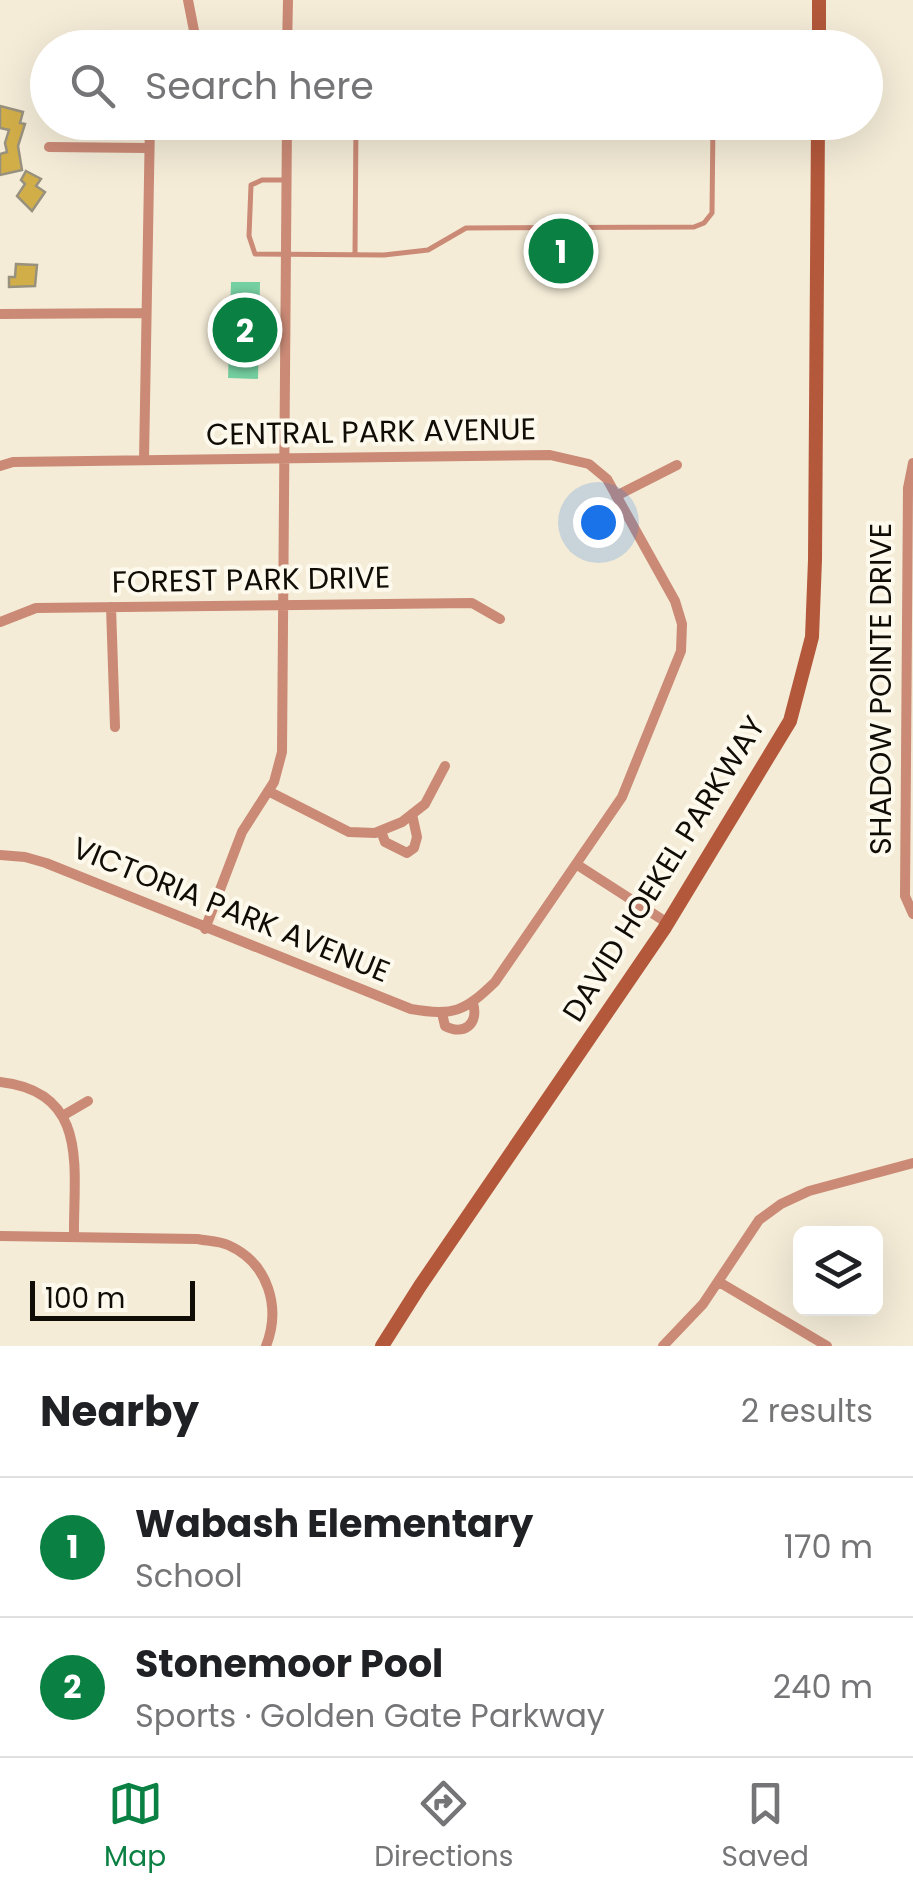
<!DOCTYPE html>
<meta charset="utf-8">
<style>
body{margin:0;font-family:Poppins,sans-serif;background:#f2f2f2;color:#202124}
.controls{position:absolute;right:30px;bottom:30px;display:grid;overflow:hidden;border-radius:15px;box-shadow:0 10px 40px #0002}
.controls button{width:90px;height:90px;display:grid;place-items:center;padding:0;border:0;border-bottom:2px solid #e0e0e0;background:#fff;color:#202124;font:50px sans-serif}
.scale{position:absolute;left:30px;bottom:25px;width:165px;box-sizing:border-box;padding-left:10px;border:5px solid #100d06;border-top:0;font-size:28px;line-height:35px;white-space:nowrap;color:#100d06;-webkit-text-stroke:8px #fef9ed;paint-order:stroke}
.you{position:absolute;left:598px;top:522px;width:35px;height:35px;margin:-25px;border:8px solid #fff;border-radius:50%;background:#1a73e8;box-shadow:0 0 0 15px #1a73e833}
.badge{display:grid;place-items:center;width:65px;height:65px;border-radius:50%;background:#0b8043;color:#fff;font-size:32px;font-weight:700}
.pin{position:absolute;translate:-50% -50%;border:5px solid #fff;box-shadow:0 2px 10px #0006}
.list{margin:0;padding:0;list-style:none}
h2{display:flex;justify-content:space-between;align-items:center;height:130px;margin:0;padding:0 40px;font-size:42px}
h2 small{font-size:32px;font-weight:400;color:#757577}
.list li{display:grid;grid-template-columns:65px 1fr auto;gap:30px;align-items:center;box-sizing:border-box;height:140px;padding:0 40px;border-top:2px solid #e0e0e0}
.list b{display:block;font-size:38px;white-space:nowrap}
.list p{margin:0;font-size:32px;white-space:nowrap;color:#757577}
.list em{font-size:32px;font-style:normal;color:#757577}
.icon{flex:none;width:55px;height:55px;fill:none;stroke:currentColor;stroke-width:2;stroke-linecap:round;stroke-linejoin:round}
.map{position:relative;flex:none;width:913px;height:1346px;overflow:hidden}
.search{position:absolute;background:#fff;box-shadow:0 10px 40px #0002;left:30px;right:30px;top:30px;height:110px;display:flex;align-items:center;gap:25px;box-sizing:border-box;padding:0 35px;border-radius:55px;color:#757577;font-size:38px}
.sheet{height:410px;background:#fff}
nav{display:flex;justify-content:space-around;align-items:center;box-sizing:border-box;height:140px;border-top:2px solid #e0e0e0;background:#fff;font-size:28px;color:#757577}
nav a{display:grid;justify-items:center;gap:5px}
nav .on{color:#0b8043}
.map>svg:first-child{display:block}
</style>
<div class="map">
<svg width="913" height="1346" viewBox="0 0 913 1346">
<rect width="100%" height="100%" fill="#f4ecd7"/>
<path fill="#75d0a1" d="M231,282H260L258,379L228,378Z"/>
<path fill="#d2ae49" stroke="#98917e" stroke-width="2.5" d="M0,106L23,112L20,123L25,124L18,146L22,170L0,175V154L7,152L5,143L9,130L0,128Z
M26,171L41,179L36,186L45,192L32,211L17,196L25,184L21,180Z
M16,264L37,265L35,286L9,287V277H15Z"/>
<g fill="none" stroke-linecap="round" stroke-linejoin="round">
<path stroke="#ca8a76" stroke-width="5" d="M289,43L691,48
M286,180H262L251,185L249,236L255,254L384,255L428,250L466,228L694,227L704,223L712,213L713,122
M355,254L356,122"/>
<path stroke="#ca8a76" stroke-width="10" d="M188,0L197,46
M195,48L223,43H288
M287,48L288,0
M49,147L147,148
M0,314L146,313
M144,460L150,122
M913,463L908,488L905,896L913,914
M0,466L13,462L550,455L589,464L607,479L675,601L682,624L681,651L622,797L495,982C464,1012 454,1016 411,1009L46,863L25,857L0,855
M616,496L677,465
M111,607L115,727
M0,622L36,608L472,603L500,619
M268,791L349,832L375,833L402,822L425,804L445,766
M381,831L385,842L407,853L414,848L417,837L412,814
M576,864L666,922
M205,929L242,832L274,782L282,752L287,122
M442,1013L445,1026C464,1036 479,1024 473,1003
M0,1082C91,1092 73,1170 74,1237
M64,1115L88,1101
M0,1236L197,1239C207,1241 219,1241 228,1245C269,1263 281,1308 266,1346
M719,1282L827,1346
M663,1346L703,1304L759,1220L781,1204L809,1191L913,1163"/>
<path stroke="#b3583b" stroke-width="14" d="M819,48V0
M382,1346L420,1286L664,929L790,721L812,637L815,560L818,122"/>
</g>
<g text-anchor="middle" stroke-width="8" stroke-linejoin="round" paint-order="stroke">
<g font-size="30" fill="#100d06" stroke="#fef9ed">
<text transform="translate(371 432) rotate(-1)" y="10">CENTRAL PARK AVENUE</text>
<text transform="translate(251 580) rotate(-1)" y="10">FOREST PARK DRIVE</text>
<text transform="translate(881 689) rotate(-90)" y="10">SHADOW POINTE DRIVE</text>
<text transform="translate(664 869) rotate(-58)" y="10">DAVID HOEKEL PARKWAY</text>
<text transform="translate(231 910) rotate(22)" y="10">VICTORIA PARK AVENUE</text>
</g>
</g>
</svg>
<div class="controls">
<button><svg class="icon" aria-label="layers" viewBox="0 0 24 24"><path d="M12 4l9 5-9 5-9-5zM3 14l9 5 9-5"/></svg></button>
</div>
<div class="scale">100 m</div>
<div class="you"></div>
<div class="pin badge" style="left:561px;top:251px">1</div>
<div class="pin badge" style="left:245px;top:330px">2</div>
<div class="search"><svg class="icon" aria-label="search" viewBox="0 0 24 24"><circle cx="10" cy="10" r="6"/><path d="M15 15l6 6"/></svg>Search here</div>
</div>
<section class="sheet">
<h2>Nearby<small>2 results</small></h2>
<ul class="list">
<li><span class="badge">1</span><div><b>Wabash Elementary</b><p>School</p></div><em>170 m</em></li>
<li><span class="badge">2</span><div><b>Stonemoor Pool</b><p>Sports · Golden Gate Parkway</p></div><em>240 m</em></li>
</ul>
</section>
<nav>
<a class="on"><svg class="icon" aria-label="map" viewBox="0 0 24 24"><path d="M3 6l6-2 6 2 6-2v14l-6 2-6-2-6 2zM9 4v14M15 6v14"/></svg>Map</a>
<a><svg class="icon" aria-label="directions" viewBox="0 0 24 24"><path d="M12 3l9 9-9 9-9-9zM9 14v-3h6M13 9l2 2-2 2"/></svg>Directions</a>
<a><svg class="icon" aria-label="saved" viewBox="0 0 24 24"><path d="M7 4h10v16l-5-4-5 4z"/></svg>Saved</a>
</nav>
